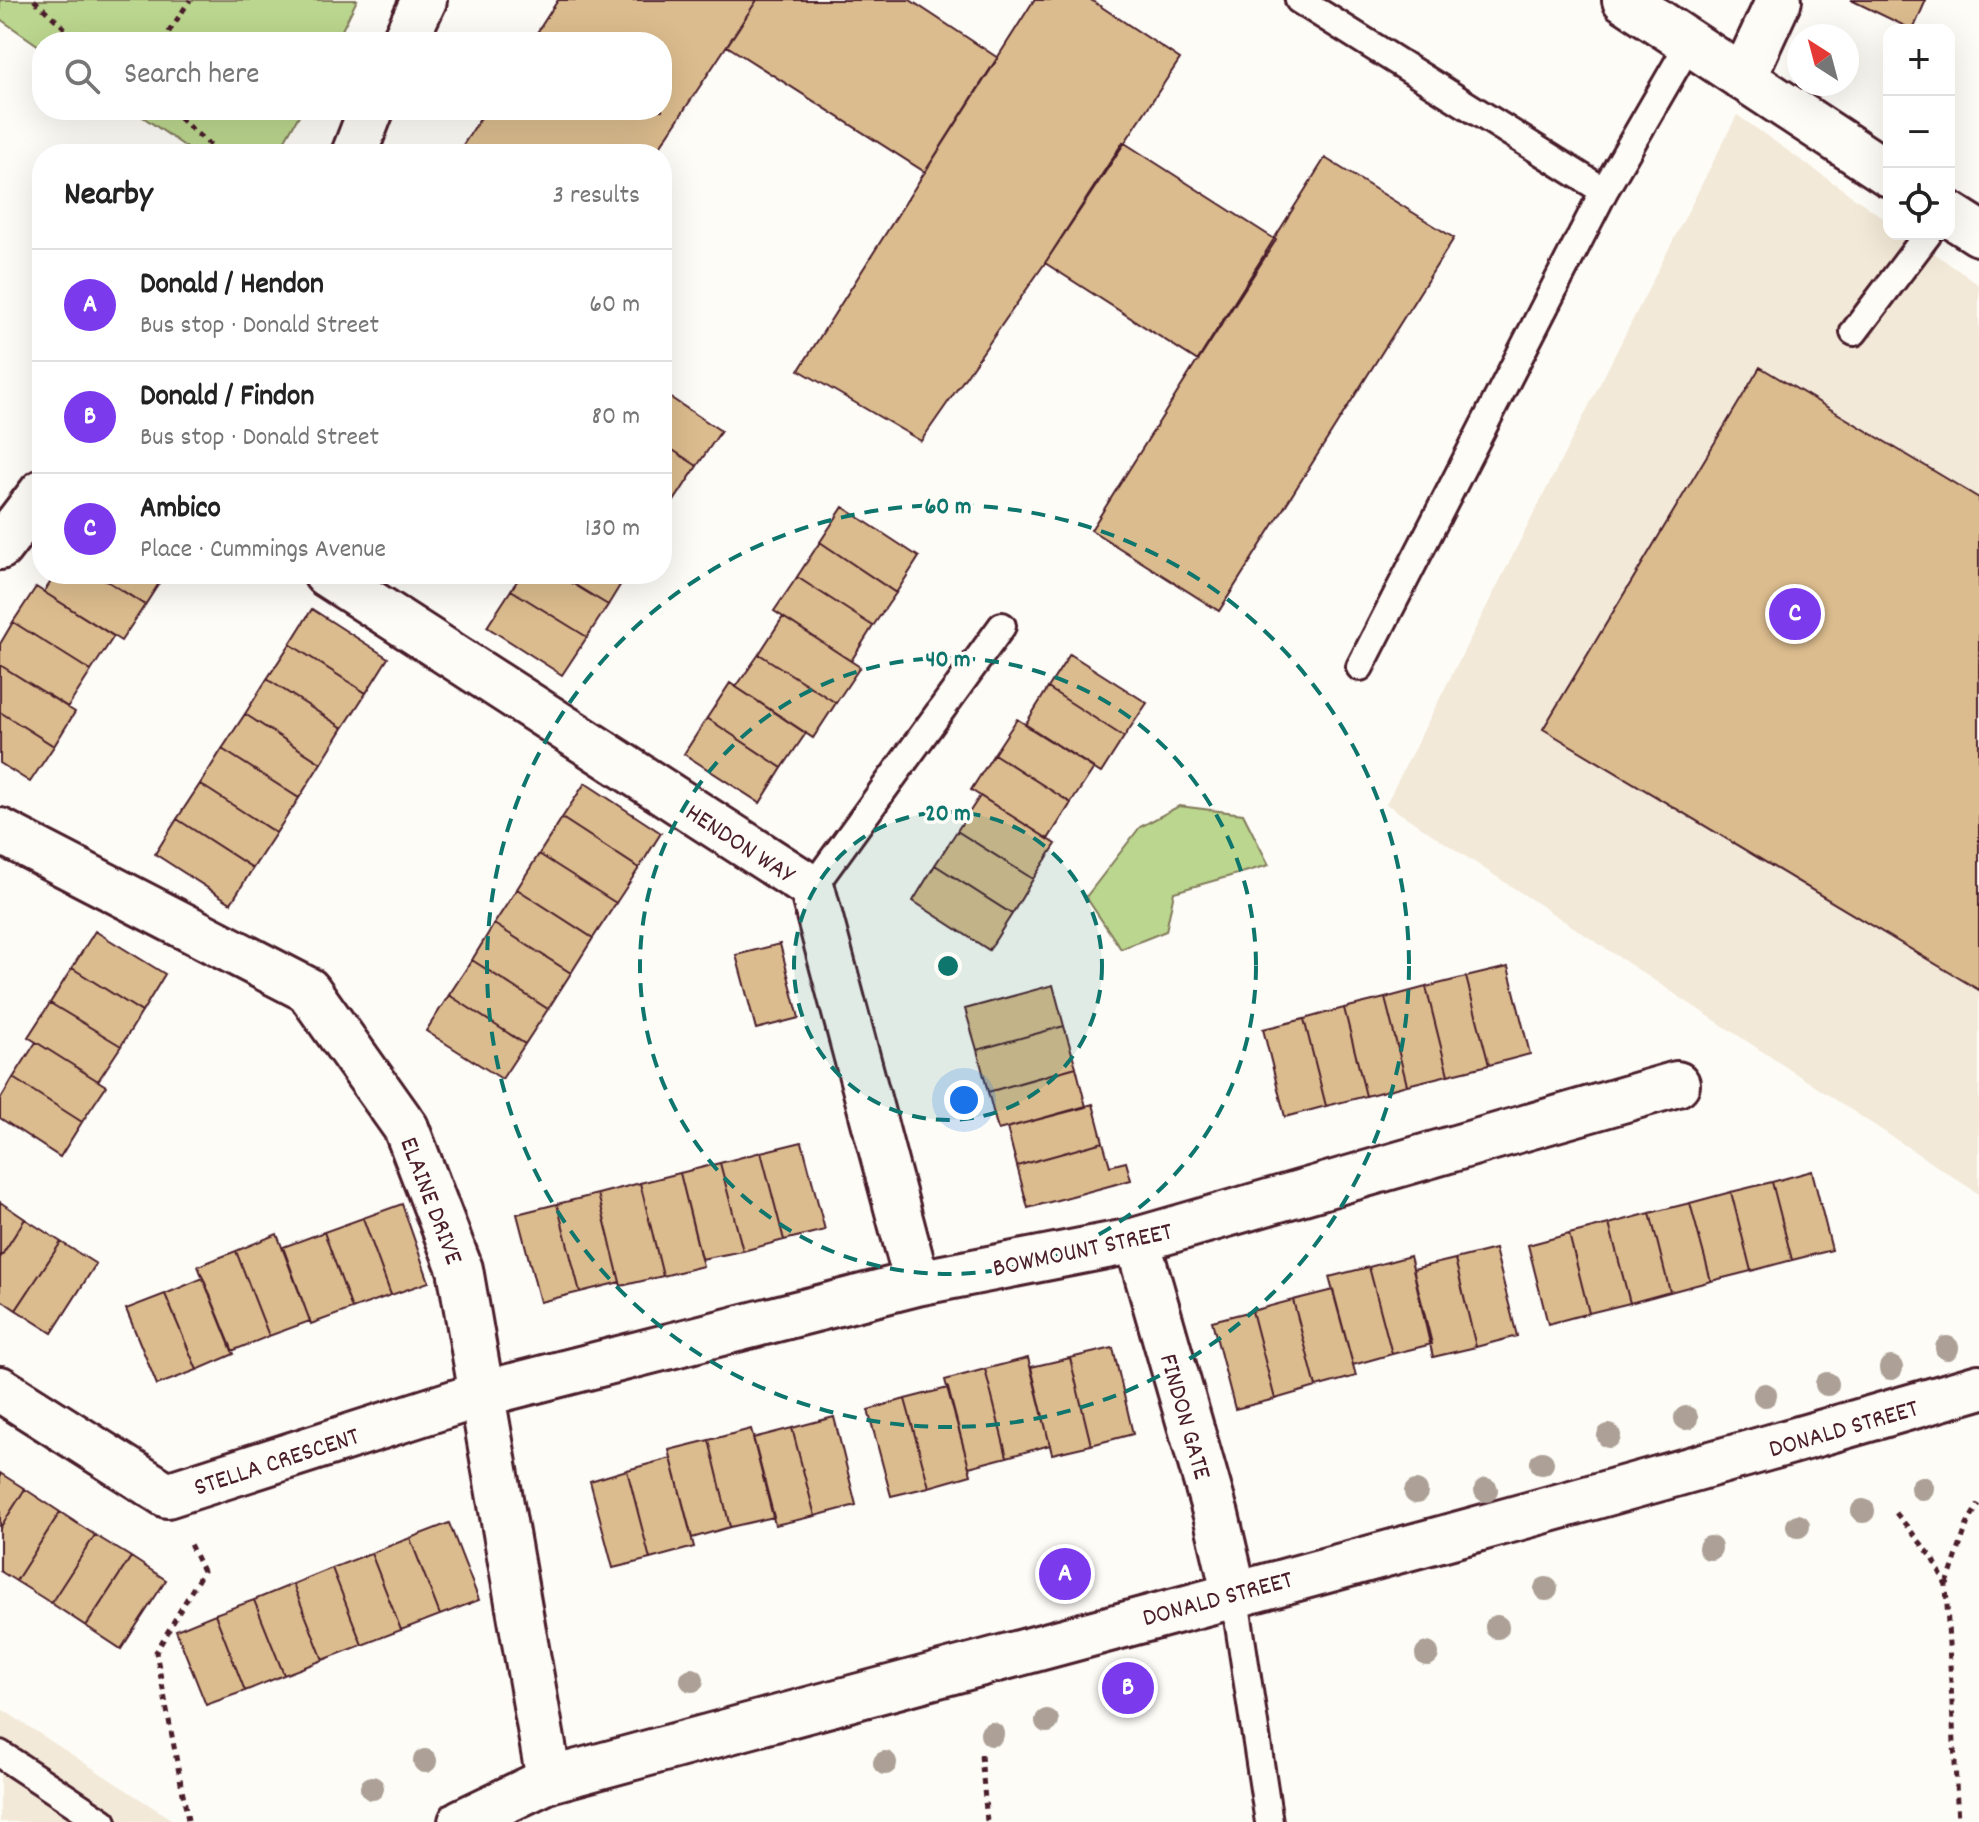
<!DOCTYPE html>
<meta charset="utf-8">
<style>
body{margin:0;font-family:Dekko,sans-serif;background:#f2f2f2;color:#222}
.controls{position:absolute;right:24px;top:24px;display:grid;overflow:hidden;border-radius:16px;box-shadow:0 8px 32px #0002}
.controls button{width:72px;height:72px;display:grid;place-items:center;padding:0;border:0;border-bottom:2px solid #e0e0e0;background:#fff;color:#222;font:40px sans-serif}
.compass{position:absolute;left:1787px;top:24px;width:72px;height:72px;border-radius:50%;background:#fff;box-shadow:0 8px 32px #0002;rotate:324deg}
.you{position:absolute;left:964px;top:1100px;width:28px;height:28px;margin:-20px;border:6px solid #fff;border-radius:50%;background:#1a73e8;box-shadow:0 0 0 12px #1a73e833}
.badge{display:grid;place-items:center;width:52px;height:52px;border-radius:50%;background:#7c3aed;color:#fff;font-size:26px;font-weight:700}
.pin{position:absolute;translate:-50% -50%;border:4px solid #fff;box-shadow:0 2px 8px #0006}
.list{margin:0;padding:0;list-style:none}
h2{display:flex;justify-content:space-between;align-items:center;height:104px;margin:0;padding:0 32px;font-size:34px}
h2 small{font-size:26px;font-weight:400;color:#767676}
.list li{display:grid;grid-template-columns:52px 1fr auto;gap:24px;align-items:center;box-sizing:border-box;height:112px;padding:0 32px;border-top:2px solid #e0e0e0}
.list b{display:block;font-size:30px;white-space:nowrap}
.list p{margin:0;font-size:26px;white-space:nowrap;color:#767676}
.list em{font-size:26px;font-style:normal;color:#767676}
.icon{flex:none;width:44px;height:44px;fill:none;stroke:currentColor;stroke-width:2;stroke-linecap:round;stroke-linejoin:round}
.map{position:relative;flex:none;width:1979px;height:1822px;overflow:hidden}
.search{position:absolute;background:#fff;box-shadow:0 8px 32px #0002;left:32px;top:32px;width:640px;height:88px;display:flex;align-items:center;gap:20px;box-sizing:border-box;padding:0 28px;border-radius:32px;color:#767676;font-size:30px}
.panel{position:absolute;background:#fff;box-shadow:0 8px 32px #0002;left:32px;top:144px;width:640px;height:440px;border-radius:32px}
.map>svg:first-child{display:block}
</style>
<div class="map">
<svg width="1979" height="1822" viewBox="0 0 1979 1822">
<rect width="100%" height="100%" fill="#fdfcf7"/>
<filter id="ink" filterUnits="userSpaceOnUse"><feTurbulence type="fractalNoise" baseFrequency=".0125" numOctaves="2"/><feDisplacementMap in="SourceGraphic" scale="16" xChannelSelector="R" yChannelSelector="G"/><feConvolveMatrix kernelMatrix="1 2 1 2 8 2 1 2 1" color-interpolation-filters="sRGB"/></filter>
<g filter="url(#ink)">
<path fill="#f3e9d8" d="M1737,115L1889,222V234H1907L1979,285V1194L1386,804Z
M0,1708L174,1821L0,1822Z"/>
<path fill="#bbd68e" stroke="#827a5c" stroke-width="2" d="M0,0H357L336,42H42V48L0,19Z
M133,110H302L277,154H196Z
M1179,806L1243,814L1269,865L1174,892L1166,931L1121,949L1086,897L1140,827Z"/>
<path fill="#dbbc8e" stroke="#4a1f2b" stroke-width="2" d="M558,0H757L655,154H457L486,110H662V42H531Z
M757,0H910L998,58L925,172L727,46Z
M1034,0H1091L1180,59L1045,263L921,441L799,370Z
M1851,0H1926L1913,30Z
M1123,142L1276,240L1198,361L1045,263Z
M1325,158L1454,238L1219,611L1091,530Z
M1760,367L1979,498V990L1543,729Z
M662,392L721,431L697,466L662,443Z
M662,443L697,466L674,501L662,493Z
M843,507L919,557L896,593L820,542Z
M820,542L896,593L873,626L797,577Z
M56,574H96L145,605L121,641L44,592Z
M96,574H165L145,605Z
M522,574H557L608,605L587,637L511,590Z
M557,574H627L608,605Z
M797,577L873,626L851,661L774,611Z
M36,587L114,636L91,671L13,622Z
M511,590L587,637L562,675L487,627Z
M312,609L388,658L366,693L290,644Z
M783,617L860,667L836,703L759,654Z
M13,622L91,671L68,707L0,665V644Z
M290,644L366,693L343,728L267,679Z
M759,654L836,703L813,738L736,687Z
M1070,654L1147,703L1124,737L1048,688Z
M0,665L75,712L54,746L0,712Z
M267,679L343,728L321,763L245,714Z
M730,683L806,733L782,768L707,718Z
M1048,688L1124,737L1101,773L1025,725Z
M0,712L54,746L30,782L0,763Z
M245,714L321,763L299,798L222,749Z
M707,718L782,768L760,803L684,754Z
M1017,719L1094,768L1071,803L994,754Z
M222,749L299,798L276,833L200,784Z
M994,754L1071,803L1048,839L971,790Z
M585,783L661,833L639,868L562,818Z
M200,784L276,833L253,868L177,819Z
M980,796L1056,844L1033,879L957,831Z
M562,818L639,868L616,903L539,854Z
M177,819L253,868L231,903L155,854Z
M957,831L1033,879L1012,914L935,865Z
M539,854L616,903L593,938L517,889Z
M935,865L1012,914L989,950L913,901Z
M517,889L593,938L571,973L494,924Z
M494,924L571,973L548,1009L472,960Z
M95,931L165,974L142,1012L72,968Z
M780,944L799,1018L756,1029L736,955Z
M472,960L548,1009L525,1044L449,995Z
M1508,967L1530,1054L1489,1065L1466,977Z
M72,968L142,1012L121,1046L50,1003Z
M1466,977L1489,1065L1448,1075L1426,987Z
M1053,985L1064,1026L977,1050L965,1009Z
M1426,987L1448,1075L1407,1085L1385,998Z
M449,995L525,1044L502,1079L426,1031Z
M1385,998L1407,1085L1366,1096L1344,1008Z
M50,1003L121,1046L98,1081L28,1037Z
M1344,1008L1366,1096L1326,1106L1304,1019Z
M1304,1019L1326,1106L1285,1117L1263,1029Z
M1064,1026L1076,1067L988,1092L977,1050Z
M36,1042L106,1086L82,1122L13,1078Z
M1076,1067L1086,1107L998,1130L988,1092Z
M13,1078L82,1122L60,1157L0,1118V1100Z
M1093,1104L1103,1142L1017,1166L1007,1128Z
M802,1142L825,1230L784,1240L761,1152Z
M1103,1142L1110,1166L1126,1162L1131,1180L1028,1208L1017,1166Z
M761,1152L784,1240L743,1251L720,1163Z
M720,1163L743,1251L701,1259L680,1173Z
M1812,1171L1832,1250L1792,1260L1772,1182Z
M680,1173L703,1266L663,1276L640,1183Z
M1772,1182L1792,1260L1751,1271L1731,1192Z
M640,1183L663,1276L621,1286L598,1194Z
M1731,1192L1751,1271L1711,1281L1690,1203Z
M598,1194L620,1282L580,1292L557,1204Z
M0,1202L25,1219L0,1258Z
M1690,1203L1711,1281L1670,1292L1650,1213Z
M402,1204L429,1282L391,1295L363,1218Z
M557,1204L580,1292L540,1302L517,1214Z
M1650,1213L1670,1292L1630,1303L1609,1224Z
M363,1218L391,1295L352,1309L324,1232Z
M25,1219L61,1242L16,1310L0,1299V1258Z
M1609,1224L1630,1303L1589,1313L1569,1234Z
M324,1232L352,1309L311,1324L283,1247Z
M277,1234L310,1321L269,1336L236,1251Z
M1569,1234L1589,1313L1548,1324L1528,1245Z
M61,1242L96,1264L52,1333L16,1310Z
M1495,1249L1517,1336L1476,1347L1455,1259Z
M236,1251L269,1336L232,1351L198,1266Z
M1410,1256L1432,1344L1392,1354L1369,1267Z
M1455,1259L1476,1347L1433,1357L1413,1269Z
M1369,1267L1392,1354L1353,1365L1329,1277Z
M203,1278L234,1354L197,1370L165,1294Z
M1333,1290L1356,1376L1316,1387L1293,1300Z
M165,1294L197,1370L157,1385L126,1309Z
M1293,1300L1316,1387L1275,1399L1252,1311Z
M1252,1311L1275,1399L1235,1409L1212,1321Z
M1113,1348L1133,1434L1091,1445L1070,1358Z
M1028,1358L1050,1445L1007,1457L985,1369Z
M1070,1358L1091,1445L1052,1454L1031,1367Z
M985,1369L1007,1457L969,1467L945,1380Z
M948,1388L971,1475L929,1487L905,1399Z
M905,1399L929,1487L891,1496L868,1410Z
M834,1417L856,1505L815,1516L792,1428Z
M792,1428L815,1516L775,1525L753,1438Z
M751,1429L774,1517L730,1527L709,1440Z
M709,1440L730,1527L692,1538L669,1450Z
M671,1458L694,1547L650,1559L627,1470Z
M627,1470L650,1559L613,1568L590,1481Z
M0,1473L25,1489L0,1528Z
M25,1489L60,1512L16,1581L0,1571V1528Z
M60,1512L95,1535L51,1603L16,1581Z
M449,1523L479,1600L440,1615L410,1538Z
M95,1535L131,1557L86,1626L51,1603Z
M410,1538L440,1615L401,1630L371,1553Z
M371,1553L401,1630L362,1645L332,1568Z
M131,1557L166,1580L121,1649L86,1626Z
M332,1568L362,1645L323,1660L293,1584Z
M293,1584L323,1660L284,1675L254,1600Z
M254,1600L284,1675L245,1691L215,1614Z
M215,1614L245,1691L206,1705L176,1630Z"/>
<g fill="none" stroke-linecap="round" stroke-linejoin="round">
<g stroke="#4a1f2b" stroke-width="32">
<path id="lane" d="M1299,0L1604,191L1690,42
M1854,332L1928,234
M1360,667L1604,191
M812,888L1002,626
M1234,1592L1269,1822
M0,1754L103,1822"/>
</g>
<g stroke="#4a1f2b" stroke-width="50">
<path id="street" d="M404,42L424,0
M1743,78L1779,0
M354,154L371,110
M0,547L42,492
M326,574L812,888L917,1283
M0,831L308,990L406,1128L460,1269L549,1780
M1137,1240L1216,1515L1234,1592
M0,1389L167,1495L482,1394L917,1283L1137,1240L1677,1084"/>
</g>
<g stroke="#4a1f2b" stroke-width="50">
<path id="secondary" d="M1625,0L1889,174
M1949,214L1979,233
M461,1822L549,1780C1026,1650 1505,1526 1979,1387"/>
</g>
<path stroke="#4a1f2b" stroke-width="5" stroke-dasharray="6 6" stroke-linecap="butt" d="M34,0L80,42
M162,42L190,0
M170,110L220,154
M1896,1513L1933,1558L1946,1585L1958,1822
M1947,1584L1968,1522L1979,1504
M981,1755L987,1822
M188,1820L156,1652L203,1571L188,1540"/>
<use href="#lane" stroke="#fdfcf7" stroke-width="26"/>
<use href="#street" stroke="#fdfcf7" stroke-width="44"/>
<use href="#secondary" stroke="#fdfcf7" stroke-width="44"/>
</g>
<g fill="#ada197">
<circle cx="1947" cy="1348" r="12"/>
<circle cx="1891" cy="1368" r="12"/>
<circle cx="1827" cy="1384" r="12"/>
<circle cx="1765" cy="1395" r="12"/>
<circle cx="1686" cy="1418" r="12"/>
<circle cx="1609" cy="1436" r="12"/>
<circle cx="1542" cy="1463" r="12"/>
<circle cx="1922" cy="1488" r="12"/>
<circle cx="1486" cy="1490" r="12"/>
<circle cx="1416" cy="1492" r="12"/>
<circle cx="1863" cy="1511" r="12"/>
<circle cx="1798" cy="1526" r="12"/>
<circle cx="1710" cy="1548" r="12"/>
<circle cx="1546" cy="1589" r="12"/>
<circle cx="1497" cy="1627" r="12"/>
<circle cx="1427" cy="1654" r="12"/>
<circle cx="692" cy="1680" r="12"/>
<circle cx="1047" cy="1721" r="12"/>
<circle cx="992" cy="1734" r="12"/>
<circle cx="425" cy="1761" r="12"/>
<circle cx="885" cy="1763" r="12"/>
<circle cx="372" cy="1788" r="12"/>
</g>
</g>
<circle cx="948" cy="966" r="154" fill="#0f766e" fill-opacity=".12"/>
<g fill="none" stroke="#0f766e" stroke-width="4" stroke-dasharray="14 10">
<circle cx="948" cy="966" r="154"/>
<circle cx="948" cy="966" r="308"/>
<circle cx="948" cy="966" r="461"/>
</g>
<g text-anchor="middle" stroke-width="7" stroke-linejoin="round" paint-order="stroke">
<g font-size="26" fill="#4a1f2b" stroke="#fdfcf7">
<text transform="translate(741 842) rotate(33)" y="9">HENDON WAY</text>
<text transform="translate(433 1200) rotate(69)" y="9">ELAINE DRIVE</text>
<text transform="translate(1082 1248) rotate(-12)" y="9">BOWMOUNT STREET</text>
<text transform="translate(1187 1416) rotate(74)" y="9">FINDON GATE</text>
<text transform="translate(1843 1427) rotate(-16)" y="9">DONALD STREET</text>
<text transform="translate(276 1460) rotate(-18)" y="9">STELLA CRESCENT</text>
<text transform="translate(1217 1597) rotate(-15)" y="9">DONALD STREET</text>
</g>
</g>
<circle cx="948" cy="966" r="12" fill="#0f766e" stroke="#fdfcf7" stroke-width="4"/>
<g font-size="24" text-anchor="middle" font-weight="bold" fill="#0f766e" stroke="#fdfcf7" stroke-width="7" stroke-linejoin="round" paint-order="stroke">
<text x="948" y="513">60 m</text>
<text x="948" y="666">40 m</text>
<text x="948" y="820">20 m</text>
</g>
</svg>
<div class="controls">
<button>+</button>
<button>−</button>
<button><svg class="icon" aria-label="locate" viewBox="0 0 24 24"><circle cx="12" cy="12" r="6"/><path d="M12 2v4M12 18v4M2 12h4M18 12h4"/></svg></button>
</div>
<svg class="compass" viewBox="-18 -18 36 36"><path d="M0-13l5 13h-10z" fill="#e53935"/><path d="M0 13l5-13h-10z" fill="#767676"/></svg>
<div class="you"></div>
<div class="pin badge" style="left:1065px;top:1574px">A</div>
<div class="pin badge" style="left:1128px;top:1688px">B</div>
<div class="pin badge" style="left:1795px;top:614px">C</div>
<div class="search"><svg class="icon" aria-label="search" viewBox="0 0 24 24"><circle cx="10" cy="10" r="6"/><path d="M15 15l6 6"/></svg>Search here</div>
<section class="panel">
<h2>Nearby<small>3 results</small></h2>
<ul class="list">
<li><span class="badge">A</span><div><b>Donald / Hendon</b><p>Bus stop · Donald Street</p></div><em>60 m</em></li>
<li><span class="badge">B</span><div><b>Donald / Findon</b><p>Bus stop · Donald Street</p></div><em>80 m</em></li>
<li><span class="badge">C</span><div><b>Ambico</b><p>Place · Cummings Avenue</p></div><em>130 m</em></li>
</ul>
</section>
</div>
